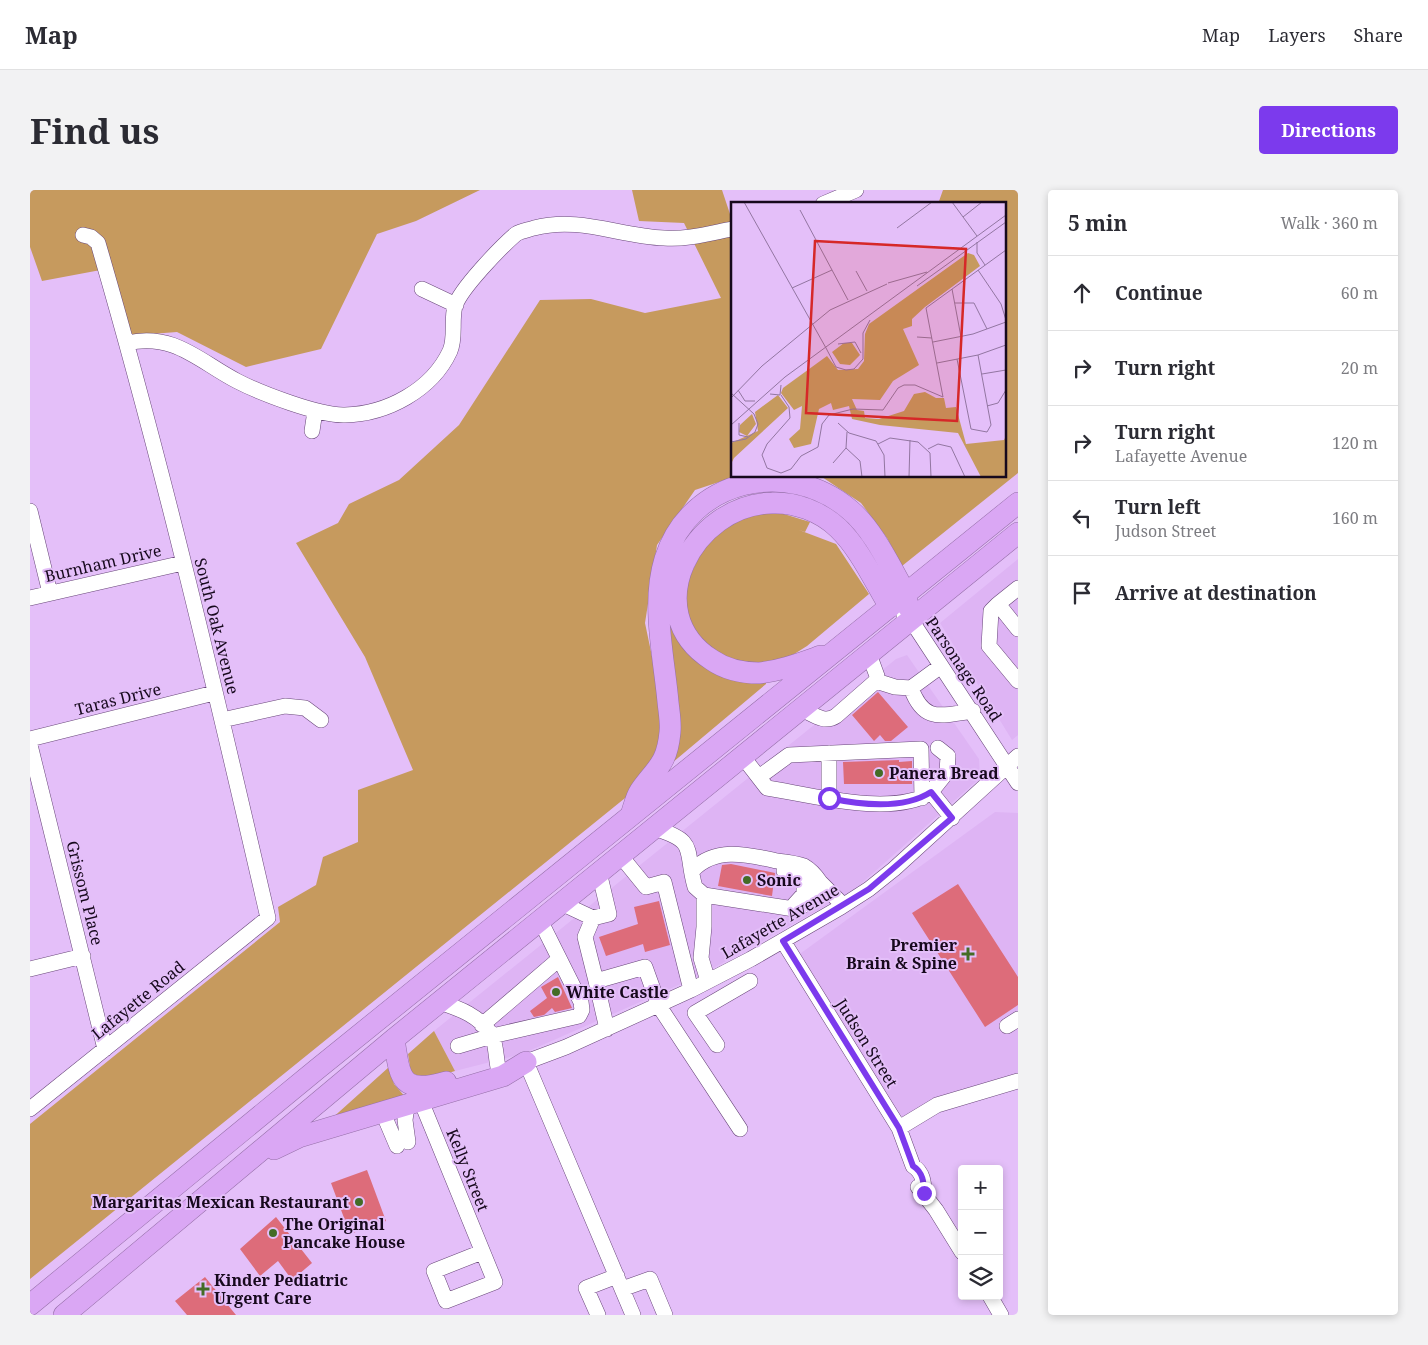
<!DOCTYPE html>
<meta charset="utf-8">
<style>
body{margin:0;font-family:"Noto Serif",serif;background:#f2f2f3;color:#2b2b33}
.controls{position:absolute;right:15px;bottom:15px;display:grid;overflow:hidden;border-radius:5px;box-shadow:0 2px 8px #0003}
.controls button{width:45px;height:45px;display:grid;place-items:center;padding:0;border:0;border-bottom:1px solid #e1e1e2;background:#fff;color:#2b2b33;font:25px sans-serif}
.stop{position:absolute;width:15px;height:15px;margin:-11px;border:4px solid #7c3aed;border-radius:50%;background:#fff}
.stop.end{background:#7c3aed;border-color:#fff;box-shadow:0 1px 5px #0008}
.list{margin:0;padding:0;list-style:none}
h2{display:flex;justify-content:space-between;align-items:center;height:65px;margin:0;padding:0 20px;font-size:21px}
h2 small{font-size:16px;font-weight:400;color:#7c7c81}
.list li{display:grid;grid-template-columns:32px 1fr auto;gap:15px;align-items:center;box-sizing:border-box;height:75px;padding:0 20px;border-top:1px solid #e1e1e2}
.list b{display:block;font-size:19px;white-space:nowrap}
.list p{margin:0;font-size:16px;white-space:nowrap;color:#7c7c81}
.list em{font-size:16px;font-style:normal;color:#7c7c81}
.icon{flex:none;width:28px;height:28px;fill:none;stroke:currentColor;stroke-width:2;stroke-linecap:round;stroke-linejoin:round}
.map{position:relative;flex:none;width:988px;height:1125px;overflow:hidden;border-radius:5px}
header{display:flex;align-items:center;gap:30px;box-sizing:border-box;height:70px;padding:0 25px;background:#fff;border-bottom:1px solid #e1e1e2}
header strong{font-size:24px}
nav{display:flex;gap:28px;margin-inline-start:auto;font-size:18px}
.intro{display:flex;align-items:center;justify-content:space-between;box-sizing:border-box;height:120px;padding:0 30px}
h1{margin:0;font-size:35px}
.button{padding:12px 22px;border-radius:5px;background:#7c3aed;color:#fff;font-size:18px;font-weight:700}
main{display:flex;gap:30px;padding:0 30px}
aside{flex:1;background:#fff;border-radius:5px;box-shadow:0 2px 8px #0003}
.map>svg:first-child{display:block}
</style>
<header>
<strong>Map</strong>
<nav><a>Map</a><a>Layers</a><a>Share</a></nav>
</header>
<div class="intro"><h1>Find us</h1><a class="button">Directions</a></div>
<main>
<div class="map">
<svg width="988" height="1125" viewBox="0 0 988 1125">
<rect width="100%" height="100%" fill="#e4bff9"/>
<path fill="#deb4f4" d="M988,369V545L982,550L910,433Z
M877,465L949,569L950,588L824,700L669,786L492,864L425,881L404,841L866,469Z
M965,622L988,623V895L873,928L767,766Z"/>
<path fill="#c69a5e" d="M0,0H450L386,31L347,44L291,159L216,177L147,142L95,146L76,79L12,91L0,57Z
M602,0H692L702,30V286H707L665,300L627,355L615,433L629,500L632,534L625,576L605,600L0,1089V934L250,732L248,717L286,695L293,667L328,652V600L383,580L335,467L266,353L308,333L319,314L369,290L429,235L510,110L561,109L615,123L691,108L654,33L609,31Z
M913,0H988V283L872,376L857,348L831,313L792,287L786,286H974V14H908Z
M744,321L780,332L775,342L769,340L806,354L839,404L777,456L761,466L735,475L689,467L666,448L656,422V394L677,351L715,325Z
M639,421L652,451L736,490V494L642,573Z
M404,841L425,881L398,889L381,883L378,864Z
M359,877L364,894L377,909L299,931Z"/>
<path fill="#dd6c7a" d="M848,502L878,537L861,551H855L850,545L844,551L822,525Z
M869,570V572L882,571V594H814L813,572Z
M701,674L745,683L742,706L688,696L692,675Z
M928,694L988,787V815L955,837L882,723Z
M629,711L640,755L615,762L613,754L576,766L569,747L608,734L604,717Z
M528,787L542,818L525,822L522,818L514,825L504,827L500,821L517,808L511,797Z
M337,980L356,1031L320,1044L301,993Z
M246,1027L282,1073L262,1090L248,1071L230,1086L210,1059Z
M175,1087L206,1125H157L145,1111Z"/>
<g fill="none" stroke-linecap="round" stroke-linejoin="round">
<g stroke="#684779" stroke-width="16">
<path id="minor" d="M793,14L826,0
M392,99L426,115
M97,153C144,142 170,172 207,191C230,203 290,226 315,225C357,224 402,200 420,161C426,148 421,130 425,116C431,98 471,57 486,44C491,41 498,40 504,38C549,26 589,46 634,48C656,50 681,43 702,39
M282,241L285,221
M0,321L20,403
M988,398L968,414L988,439
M0,408L153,373
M968,414L961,421L959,456L988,491
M874,426L881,430L988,593
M846,491L865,497L881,498L911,476
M881,498C894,534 912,525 943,521
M771,519C783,524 794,534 806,526L846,491L847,486L839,464
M192,530L255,516L275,518L291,530
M0,549L184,503
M0,555L75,859
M908,558L918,566L917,582L901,602L922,628
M799,563V608
M713,567L737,598C781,605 862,627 900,603
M729,587L759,565L891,559L892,608
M624,638C669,652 654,659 665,697L674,705L764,719C779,715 785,706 790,692C786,686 781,680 774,676C766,673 756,672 747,671C719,665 686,656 663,680
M590,665L616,697L634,692L661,800
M754,681L767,684L774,690V704L764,715
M790,692L813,715
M674,705V737L671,768L678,791
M531,713L563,728L579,724L569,682
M563,728L555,747L566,791
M753,751L869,938L883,976C893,982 894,993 894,1003
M0,779L53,766
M409,812C428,818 451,826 462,846C466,854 466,868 468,877
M452,835L528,770
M977,836L988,829
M577,839L566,791L615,777L629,816L710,939
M687,855L665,823L720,791
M428,856L462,846L549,826L552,820L551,812L510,730
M391,911L465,1092L416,1111L404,1081L452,1062
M377,916L375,930L378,952
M0,919L238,728C186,502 133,276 68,53L61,47L53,45
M353,923L367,956
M869,938L907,915L988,891
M888,997L906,1020L932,1062
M592,1099L620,1089L635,1125
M960,1106L971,1125
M568,1125L556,1098L587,1086
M603,1125L496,872L536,857L661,800L721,769L811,717L839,699L864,679L988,566"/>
</g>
<g stroke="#9670a9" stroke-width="22">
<path id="highway" d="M791,466C771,473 750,481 729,483C713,483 695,479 682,470C606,422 663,314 742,313C765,312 790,321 808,338C830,359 844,391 860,417
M602,622C604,616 606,607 610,601C626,578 637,575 640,542C641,532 639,522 638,512C634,467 621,414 635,369C660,289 758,267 820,320C843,339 861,378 876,404L878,417
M364,849C370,888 370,905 416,892
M244,959L269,947L473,886L496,872
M0,1115L286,880L988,313
M34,1125L364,849L988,343"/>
</g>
<use href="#minor" stroke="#fff" stroke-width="15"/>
<use href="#highway" stroke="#daa7f4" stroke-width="21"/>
</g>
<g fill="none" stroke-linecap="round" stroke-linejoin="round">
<path stroke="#7c3aed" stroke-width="6" d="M799,608C831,615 873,620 901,602L922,628L839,699L753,751L869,938L883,976C893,982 894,993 894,1003"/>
</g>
<g fill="#446c26" stroke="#e4bff9" stroke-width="2">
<circle cx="849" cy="583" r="5"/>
<circle cx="717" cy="690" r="5"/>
<path d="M935.5 756.5h5v5h5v5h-5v5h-5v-5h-5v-5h5z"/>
<circle cx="526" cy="802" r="5"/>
<circle cx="329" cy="1012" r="5"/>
<circle cx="243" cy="1043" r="5"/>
<path d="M170.5 1091.5h5v5h5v5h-5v5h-5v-5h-5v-5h5z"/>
</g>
<g text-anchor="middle" stroke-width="4" stroke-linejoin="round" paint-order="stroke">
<g font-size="16" fill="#17091d" stroke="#e4bff9">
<text transform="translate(73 373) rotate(-13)" y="6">Burnham Drive</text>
<text transform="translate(187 436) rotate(76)" y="6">South Oak Avenue</text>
<text transform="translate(934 479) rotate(56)" y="6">Parsonage Road</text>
<text transform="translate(88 509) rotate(-14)" y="6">Taras Drive</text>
<text transform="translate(55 703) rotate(76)" y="6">Grissom Place</text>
<text transform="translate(750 731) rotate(-30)" y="6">Lafayette Avenue</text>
<text transform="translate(108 810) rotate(-39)" y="6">Lafayette Road</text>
<text transform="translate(837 853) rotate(58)" y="6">Judson Street</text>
<text transform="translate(438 980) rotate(68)" y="6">Kelly Street</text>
</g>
<g font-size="16" font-weight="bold" fill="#17091d" stroke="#e4bff9" text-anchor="start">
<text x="859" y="589">Panera Bread</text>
<text x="727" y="696">Sonic</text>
<text x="927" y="761" text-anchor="end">Premier<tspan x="927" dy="18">Brain &amp; Spine</tspan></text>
<text x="536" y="808">White Castle</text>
<text x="319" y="1018" text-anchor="end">Margaritas Mexican Restaurant</text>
<text x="253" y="1040">The Original<tspan x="253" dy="18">Pancake House</tspan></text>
<text x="184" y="1096">Kinder Pediatric<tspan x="184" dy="18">Urgent Care</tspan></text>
</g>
</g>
<g transform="translate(701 12)">
<rect width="275" height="275" fill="#e4bff9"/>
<path d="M237,51L243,53L249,64L194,105L181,117V124L172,127L188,163L162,179L149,198L121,197L126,208L133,209L134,216L148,217L173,209L183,192L194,190L205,196H213L215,206L225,205L235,242L273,238L275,234V275H250L227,231L149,223L121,217L118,204L102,208L100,201L88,207L80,242L63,246L58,237L69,227L71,204L63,208L50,191L52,186L96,154L107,168L127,167L133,159L134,132L138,122ZM113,141H121L129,153L119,163L109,162L101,150ZM47,193L57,206L3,256L0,262V241L27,229L24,210ZM21,212L25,222L16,234L8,230L9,223Z" fill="#c69a5e"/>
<path fill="none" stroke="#9276a1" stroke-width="1" d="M13,0L95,146M221,0L246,34M69,8L117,98M232,15L251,0M166,26L201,0M246,40V51L254,63M247,68L270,102L275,118M125,69L136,89M157,81L196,70M186,84L275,20M61,86L101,68M221,87L230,135M224,101H243L256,127M186,135L201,136M202,140L242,132L275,120M107,142L124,140L130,151M95,146L105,165L115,168L123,167L132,157V131L139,118M226,157L240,227L256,230L260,223L247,153M206,161L247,153L275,143M251,172L275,168M7,188L14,199H24M0,191L23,212L27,222L24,230L15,237L0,240M39,192L49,193L50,183M50,193L58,205L59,216L36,242L31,253L36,266L50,271L60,267L70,254L87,245L91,222L98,213L122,207L152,208L167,186L173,183H184L212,195L195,106L275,48M0,196L31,164L99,108L156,82M256,204L267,201L275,188M8,221V233L17,235M107,221L118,231L145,239L153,253L154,275M0,223L54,175L275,13M116,230L115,246L129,259L131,275M147,242L159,236L187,240L199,251L200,275M197,247L207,242L220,245L234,275M102,261L115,246M178,275L179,238"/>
<path fill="#d62828" fill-opacity="0.15" stroke="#d62828" stroke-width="2.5" d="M84,39L235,47L226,219L75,211Z"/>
<rect width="275" height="275" fill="none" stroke="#17091d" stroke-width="2.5"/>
</g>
</svg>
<div class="controls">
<button>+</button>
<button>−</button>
<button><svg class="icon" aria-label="layers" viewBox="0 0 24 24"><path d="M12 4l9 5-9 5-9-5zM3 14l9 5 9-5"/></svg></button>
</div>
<div class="stop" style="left:799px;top:608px"></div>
<div class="stop end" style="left:894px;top:1003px"></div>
</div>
<aside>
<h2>5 min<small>Walk · 360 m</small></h2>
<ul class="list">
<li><svg class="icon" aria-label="ahead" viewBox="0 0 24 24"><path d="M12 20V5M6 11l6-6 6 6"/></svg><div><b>Continue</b></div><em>60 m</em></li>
<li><svg class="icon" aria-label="right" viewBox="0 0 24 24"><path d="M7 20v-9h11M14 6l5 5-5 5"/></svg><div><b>Turn right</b></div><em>20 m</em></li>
<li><svg class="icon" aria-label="right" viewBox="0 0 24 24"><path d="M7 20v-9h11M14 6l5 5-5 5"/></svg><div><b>Turn right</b><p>Lafayette Avenue</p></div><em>120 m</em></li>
<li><svg class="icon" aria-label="left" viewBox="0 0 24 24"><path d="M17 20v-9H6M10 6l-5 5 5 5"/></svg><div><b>Turn left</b><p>Judson Street</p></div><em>160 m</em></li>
<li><svg class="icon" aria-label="arrive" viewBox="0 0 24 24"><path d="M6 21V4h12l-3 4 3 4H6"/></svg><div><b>Arrive at destination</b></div></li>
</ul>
</aside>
</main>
